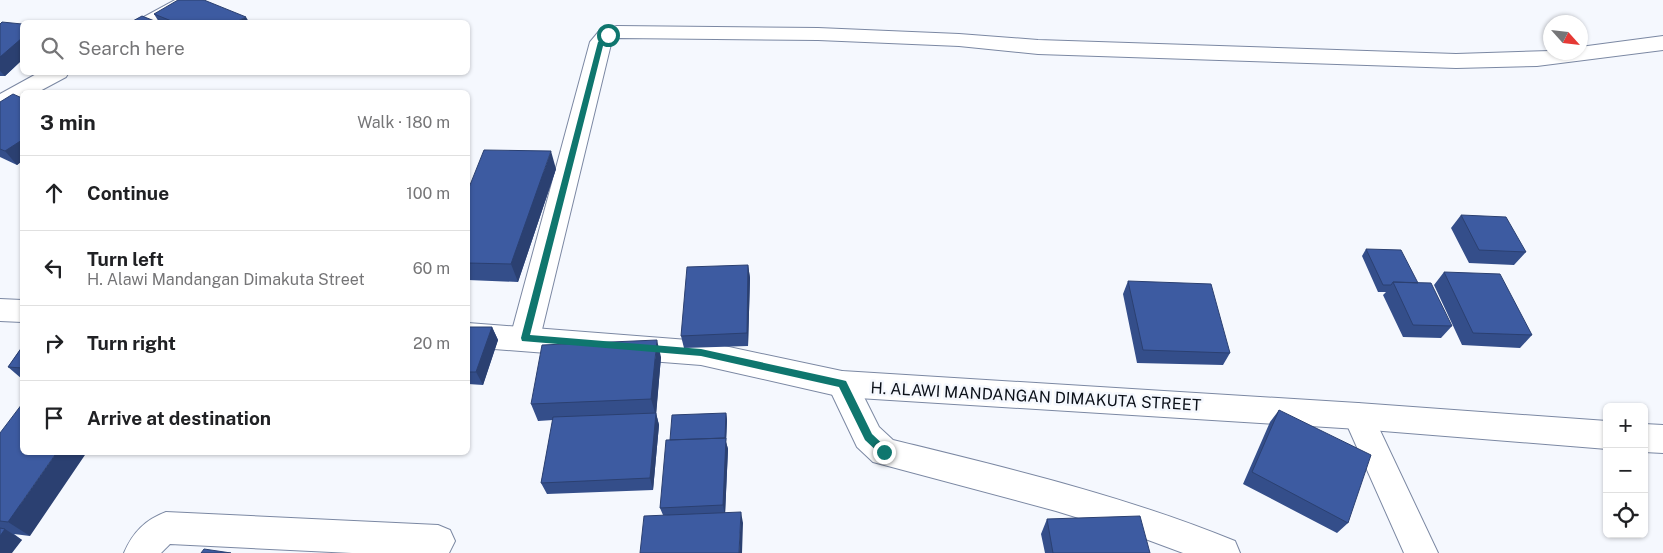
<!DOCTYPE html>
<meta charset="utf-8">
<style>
body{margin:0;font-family:"Public Sans",sans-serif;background:#f2f2f2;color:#202124}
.controls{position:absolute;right:15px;bottom:15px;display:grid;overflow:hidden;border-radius:8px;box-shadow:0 1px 4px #0004}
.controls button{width:45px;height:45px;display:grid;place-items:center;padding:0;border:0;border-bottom:1px solid #e0e0e0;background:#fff;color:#202124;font:25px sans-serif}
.compass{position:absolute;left:1543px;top:15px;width:45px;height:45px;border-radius:50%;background:#fff;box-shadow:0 1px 4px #0004;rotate:117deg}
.stop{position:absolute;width:15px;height:15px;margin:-11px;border:4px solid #0f766e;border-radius:50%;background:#fff}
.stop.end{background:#0f766e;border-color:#fff;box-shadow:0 1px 5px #0008}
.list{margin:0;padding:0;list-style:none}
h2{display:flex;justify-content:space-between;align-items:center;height:65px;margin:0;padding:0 20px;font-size:21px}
h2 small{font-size:16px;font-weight:400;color:#757577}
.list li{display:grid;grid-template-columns:32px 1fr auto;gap:15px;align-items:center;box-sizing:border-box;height:75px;padding:0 20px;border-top:1px solid #e0e0e0}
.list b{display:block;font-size:19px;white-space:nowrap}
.list p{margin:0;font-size:16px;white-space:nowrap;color:#757577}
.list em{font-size:16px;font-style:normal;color:#757577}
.icon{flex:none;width:28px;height:28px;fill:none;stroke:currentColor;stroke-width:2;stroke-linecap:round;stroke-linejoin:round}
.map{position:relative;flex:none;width:1663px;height:553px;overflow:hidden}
.search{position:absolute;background:#fff;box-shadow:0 1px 4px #0004;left:20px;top:20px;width:450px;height:55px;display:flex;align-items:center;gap:12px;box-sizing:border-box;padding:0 18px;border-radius:8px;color:#757577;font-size:19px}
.panel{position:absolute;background:#fff;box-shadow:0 1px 4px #0004;left:20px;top:90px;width:450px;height:365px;border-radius:8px}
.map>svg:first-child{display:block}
</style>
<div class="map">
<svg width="1663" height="553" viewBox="0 0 1663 553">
<rect width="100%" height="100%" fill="#f5f8fe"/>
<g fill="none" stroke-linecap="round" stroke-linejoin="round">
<g stroke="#7b88a3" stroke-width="2">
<path id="street" d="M617,26L818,28L959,34L1038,40L1456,54L1550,51V52H1580V47L1663,36V50L1537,66L1456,68L1038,54L959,46L818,40L619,38L611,44L540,338L535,346L525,350L515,346L510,338L590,42L600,30Z
M842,371L853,375L879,427L893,440C1011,469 1122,495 1235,541L1240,553H1183L1140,537L1056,511L873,462L857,447L827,384L831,375Z
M1358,403L1369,407L1438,553H1404L1343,416L1347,407Z
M166,512L438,525L450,530L455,541L449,553H352L170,544L161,553H124C133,532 145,520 166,512Z"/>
</g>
<g stroke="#7b88a3" stroke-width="2">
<path id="secondary" d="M175,0H200L197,4L164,22H138L142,18Z
M40,72H69L66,77L38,92H22V101L0,111V94Z
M0,299L22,300V322L0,321Z
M468,323L701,341L842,371L1358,403L1607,421V449L1358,429L842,397L701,365L468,347Z
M1644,424L1663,425V453L1644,452Z"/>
</g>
<use href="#street" fill="#fff" fill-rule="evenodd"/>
<use href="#secondary" fill="#fff" fill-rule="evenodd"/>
</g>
<path fill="#344e8a" d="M154,14L249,22H159Z
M0,24H22V60L5,76H0Z
M22,98V161L17,165L0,157V102Z
M556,169L518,282L468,280V190Z
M1461,215L1526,252L1514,265L1469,263L1451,228Z
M1366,249L1418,283L1452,326L1441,338L1403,337L1383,295L1386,292H1378L1362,256Z
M748,265L750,278L748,346L684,348L681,336Z
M1444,272L1532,335L1520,348L1462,345L1434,285Z
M1128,281L1230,353L1223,365L1137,363L1123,294Z
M468,327H492L498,340L483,385L468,384Z
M22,347V379L8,367Z
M661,357L656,413L659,425L653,490L547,494L541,483L553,420L538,421L531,404Z
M1279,410L1348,523L1337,533L1243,484L1270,422Z
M726,413L727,420L726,442L728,449L725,513L743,523L663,515L660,508L670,440Z
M0,433L30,536L14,534L22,540L0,553Z
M1047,519L1150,553H1045L1041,534Z"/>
<path fill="#2b4071" d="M246,17L249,22H236Z
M22,38V60L5,76L0,71V57Z
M22,140V161L17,165L5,151Z
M551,151L556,169L518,282L511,264Z
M748,265L750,278L748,346L747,333Z
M492,327L498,340L483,385L476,372Z
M657,340L661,357L656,416L651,399Z
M656,413L659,425L653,490L650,478Z
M726,413L727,420L726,442L728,449L725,516L723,505Z
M57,452H87L30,536L8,522Z
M741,512L743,523L742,553H739Z
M5,529L22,540L12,553H0V536Z"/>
<path fill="#3d5ba1" stroke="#2b4071" d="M178,0H204L246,17L236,22H174L154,14Z
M142,16L157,22H131Z
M2,22L22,24V38L0,57V24Z
M13,94L22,98V140L5,151L0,149V102Z
M484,150L551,151L511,264L468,263V190Z
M1461,215L1506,217L1526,252L1479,250Z
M1366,249L1401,250L1418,283L1393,282L1391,285H1383Z
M748,265L747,333L681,336L687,267Z
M1444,272L1500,274L1532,335L1473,333Z
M1128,281L1211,284L1230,353L1143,350Z
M1393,282L1431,283L1452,326L1413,325Z
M468,327H492L476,372H468Z
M657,340L651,399L531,404L542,345Z
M22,347V368L8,367Z
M22,404V452H57L8,522L0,521V433Z
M1279,410L1371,455L1348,523L1252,472Z
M656,413L650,478L541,483L553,417Z
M726,413L725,438L670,440L672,415Z
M726,438L723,505L660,508L666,440Z
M741,512L739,553H640L644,516Z
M1140,516L1150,553H1053L1047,519Z
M0,528L5,529L0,536Z
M204,549L231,553H201Z"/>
<path fill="#0f766e" d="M608,33L611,35L604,42L530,335L701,349L842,380L846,381L872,434L888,449V455H881L865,440L839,387L701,356L522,341L521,338L598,42Z"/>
<g text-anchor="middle" stroke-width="5" stroke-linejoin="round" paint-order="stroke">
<g font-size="16" fill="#0b1019" stroke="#f5f8fe">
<text transform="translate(1036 396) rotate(3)" y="6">H. ALAWI MANDANGAN DIMAKUTA STREET</text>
</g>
</g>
</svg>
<div class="controls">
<button>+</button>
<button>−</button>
<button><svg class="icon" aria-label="locate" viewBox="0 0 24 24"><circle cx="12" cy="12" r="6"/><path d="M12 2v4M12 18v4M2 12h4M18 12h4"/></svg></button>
</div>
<svg class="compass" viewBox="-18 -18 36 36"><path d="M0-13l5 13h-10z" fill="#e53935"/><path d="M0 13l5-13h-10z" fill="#757577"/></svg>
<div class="stop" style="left:608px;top:35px"></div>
<div class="stop end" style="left:884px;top:452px"></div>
<div class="search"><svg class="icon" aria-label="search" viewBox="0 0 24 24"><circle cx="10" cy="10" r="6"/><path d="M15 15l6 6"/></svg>Search here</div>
<section class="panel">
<h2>3 min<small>Walk · 180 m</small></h2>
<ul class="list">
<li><svg class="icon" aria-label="ahead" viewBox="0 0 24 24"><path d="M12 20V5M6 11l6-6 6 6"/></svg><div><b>Continue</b></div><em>100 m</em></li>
<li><svg class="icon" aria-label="left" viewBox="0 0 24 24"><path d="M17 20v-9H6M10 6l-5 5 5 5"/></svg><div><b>Turn left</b><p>H. Alawi Mandangan Dimakuta Street</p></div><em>60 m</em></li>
<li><svg class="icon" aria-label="right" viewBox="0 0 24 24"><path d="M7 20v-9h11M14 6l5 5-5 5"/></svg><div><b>Turn right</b></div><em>20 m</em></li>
<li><svg class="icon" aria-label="arrive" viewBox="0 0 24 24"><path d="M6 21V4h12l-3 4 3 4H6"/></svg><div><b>Arrive at destination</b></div></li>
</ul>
</section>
</div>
